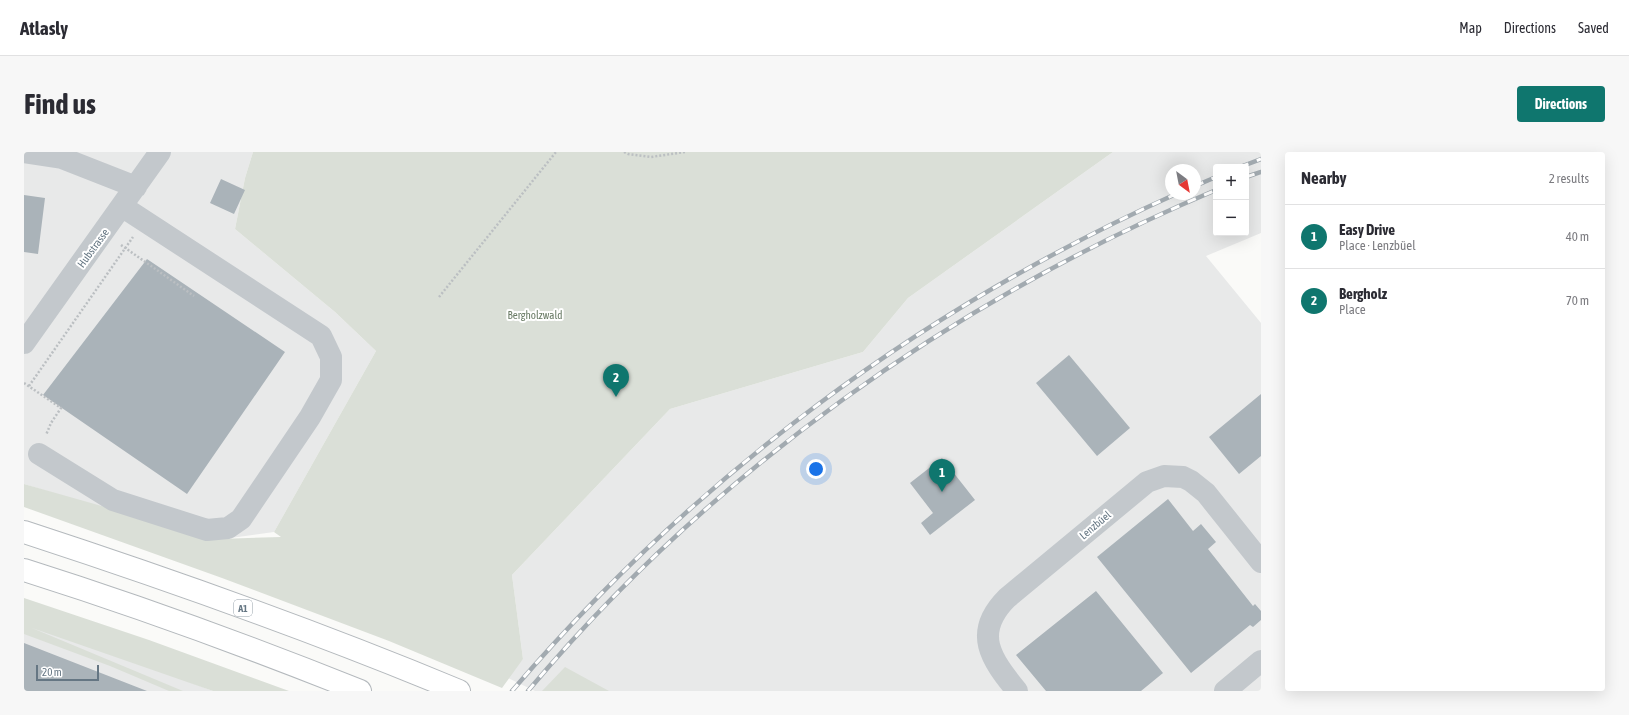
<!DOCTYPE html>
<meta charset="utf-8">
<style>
body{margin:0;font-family:"Asap Condensed",sans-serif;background:#f7f7f7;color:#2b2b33}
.controls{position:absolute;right:12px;top:12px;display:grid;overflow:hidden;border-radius:4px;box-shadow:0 4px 16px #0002}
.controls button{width:36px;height:36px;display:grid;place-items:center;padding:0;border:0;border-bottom:1px solid #e1e1e2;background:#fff;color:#2b2b33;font:20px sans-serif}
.compass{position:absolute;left:1141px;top:12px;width:36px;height:36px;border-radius:50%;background:#fff;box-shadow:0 4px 16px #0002;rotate:148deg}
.scale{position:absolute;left:12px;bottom:10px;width:63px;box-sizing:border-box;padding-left:4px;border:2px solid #657683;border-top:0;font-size:11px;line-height:14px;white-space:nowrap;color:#657683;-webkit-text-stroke:3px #fff;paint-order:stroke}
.you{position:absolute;left:792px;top:317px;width:14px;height:14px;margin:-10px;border:3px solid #fff;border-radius:50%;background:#1a73e8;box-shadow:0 0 0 6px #1a73e833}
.badge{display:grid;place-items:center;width:26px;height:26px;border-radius:50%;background:#0f766e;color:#fff;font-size:13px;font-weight:700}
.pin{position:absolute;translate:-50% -33px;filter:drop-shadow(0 1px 2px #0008)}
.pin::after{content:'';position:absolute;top:21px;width:14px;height:12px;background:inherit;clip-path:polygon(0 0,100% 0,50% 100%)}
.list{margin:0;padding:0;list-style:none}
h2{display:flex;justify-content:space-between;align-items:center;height:52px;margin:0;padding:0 16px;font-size:17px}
h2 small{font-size:13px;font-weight:400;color:#7c7c81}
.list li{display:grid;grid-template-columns:26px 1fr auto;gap:12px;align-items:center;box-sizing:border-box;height:64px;padding:0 16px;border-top:1px solid #e1e1e2}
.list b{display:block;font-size:15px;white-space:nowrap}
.list p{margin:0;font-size:13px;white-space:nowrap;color:#7c7c81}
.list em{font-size:13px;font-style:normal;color:#7c7c81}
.map{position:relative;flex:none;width:1237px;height:539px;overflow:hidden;border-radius:4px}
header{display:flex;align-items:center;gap:24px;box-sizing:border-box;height:56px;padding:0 20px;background:#fff;border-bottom:1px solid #e1e1e2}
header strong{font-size:19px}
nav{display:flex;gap:22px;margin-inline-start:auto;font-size:14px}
.intro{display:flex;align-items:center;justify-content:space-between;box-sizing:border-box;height:96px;padding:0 24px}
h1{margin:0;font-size:28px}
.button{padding:10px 18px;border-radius:4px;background:#0f766e;color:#fff;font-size:14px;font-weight:700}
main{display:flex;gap:24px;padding:0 24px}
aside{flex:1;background:#fff;border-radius:4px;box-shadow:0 4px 16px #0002}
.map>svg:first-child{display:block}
</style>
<header>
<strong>Atlasly</strong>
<nav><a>Map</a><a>Directions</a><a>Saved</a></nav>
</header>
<div class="intro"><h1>Find us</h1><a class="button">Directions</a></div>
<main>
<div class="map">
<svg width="1237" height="539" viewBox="0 0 1237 539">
<rect width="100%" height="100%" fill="#fafaf8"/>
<path fill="#e8e9e9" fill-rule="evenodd" d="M0,0H229L221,26L211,77L311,160L352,199L250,380L185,389L0,332Z
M1089,0H1237V81L1182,104L1237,171V539H511L482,525L499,507L488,423L646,257L839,200L884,146ZM1192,15H1222V81H1192ZM1147,18H1171V42H1147Z
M0,467L189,539H0Z"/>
<path fill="#dadfd7" d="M229,0H1089L884,146L839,200L646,257L488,423L499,507L478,536L365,489L198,426L0,355V332L194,387L257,385L250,380L352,199L311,160L211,77L221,26Z
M0,446L125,488L265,539H189L8,476L159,539H145L86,514L0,482Z
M541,515L585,539H518Z"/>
<path fill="#aab3b9" d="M197,27L221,38L210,62L186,51Z
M0,43L21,46L14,102L0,100Z
M123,107L261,200L163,342L19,243Z
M1045,203L1106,276L1073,304L1012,231Z
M1237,242V304L1215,322L1185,285Z
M918,306L951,348L906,383L897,371L909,361L886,331Z
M1144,347L1169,379L1177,372L1192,390L1184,397L1229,454L1231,452L1237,459V468L1229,475L1226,473L1167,521L1073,405Z
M1072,439L1139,521L1117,539H1022L992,503Z
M0,491L123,539H0Z"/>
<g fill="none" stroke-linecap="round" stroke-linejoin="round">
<g stroke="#b4b9bd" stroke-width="24">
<path id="highway" d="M0,380C147,428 293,480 435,539
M0,418C114,454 226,495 336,539"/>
</g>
<path stroke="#bbbfc2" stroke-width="2.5" stroke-dasharray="2 2" stroke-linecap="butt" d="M600,0L604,2L627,5L661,0
M97,93L170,144
M415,145L532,0
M0,231L37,256L27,271L22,283
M5,234L109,85"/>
<path stroke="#c3c8cc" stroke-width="22" d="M0,0L38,6L112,35
M0,191L136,0
M15,302L89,348L183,378L204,376L217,367L286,265L307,228V205L297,184L99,55
M993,539C967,507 948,481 983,446L1123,330L1140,324L1159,325L1167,329L1182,341L1237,410
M1201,539L1237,509"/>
<use href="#highway" stroke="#fff" stroke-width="22"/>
<g stroke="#a2aab0" stroke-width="4.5">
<path id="rail" d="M1216,15L1237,7
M1222,25L1237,20
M1171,34L1192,25
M488,539C670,326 896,157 1152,42
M504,539C687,321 930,148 1192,38"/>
</g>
<use href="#rail" stroke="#fff" stroke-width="3" stroke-dasharray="9" stroke-linecap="butt"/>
</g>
<g text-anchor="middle" stroke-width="4" stroke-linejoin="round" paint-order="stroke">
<rect fill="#fff" stroke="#939fa8" stroke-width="1" x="210" y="448" width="18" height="16" rx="3"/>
<g font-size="10" font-weight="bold" fill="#657683">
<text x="219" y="460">A1</text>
</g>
<g font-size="11" fill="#657683" stroke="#fff">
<text transform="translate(69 96) rotate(-54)" y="4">Hubstrasse</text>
<text transform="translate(1071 373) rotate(-40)" y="4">Lenzbüel</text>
</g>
<g font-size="11" fill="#687a64" stroke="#fff">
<text x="511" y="167">Bergholzwald</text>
</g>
</g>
</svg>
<div class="controls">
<button>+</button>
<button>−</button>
</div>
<svg class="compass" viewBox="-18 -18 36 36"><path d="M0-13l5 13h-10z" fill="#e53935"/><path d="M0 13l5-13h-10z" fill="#7c7c81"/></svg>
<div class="scale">20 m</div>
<div class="you"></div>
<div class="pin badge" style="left:918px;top:340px">1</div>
<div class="pin badge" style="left:592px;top:245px">2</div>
</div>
<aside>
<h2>Nearby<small>2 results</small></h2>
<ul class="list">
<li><span class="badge">1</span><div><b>Easy Drive</b><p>Place · Lenzbüel</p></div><em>40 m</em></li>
<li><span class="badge">2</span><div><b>Bergholz</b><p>Place</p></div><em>70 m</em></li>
</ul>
</aside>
</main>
